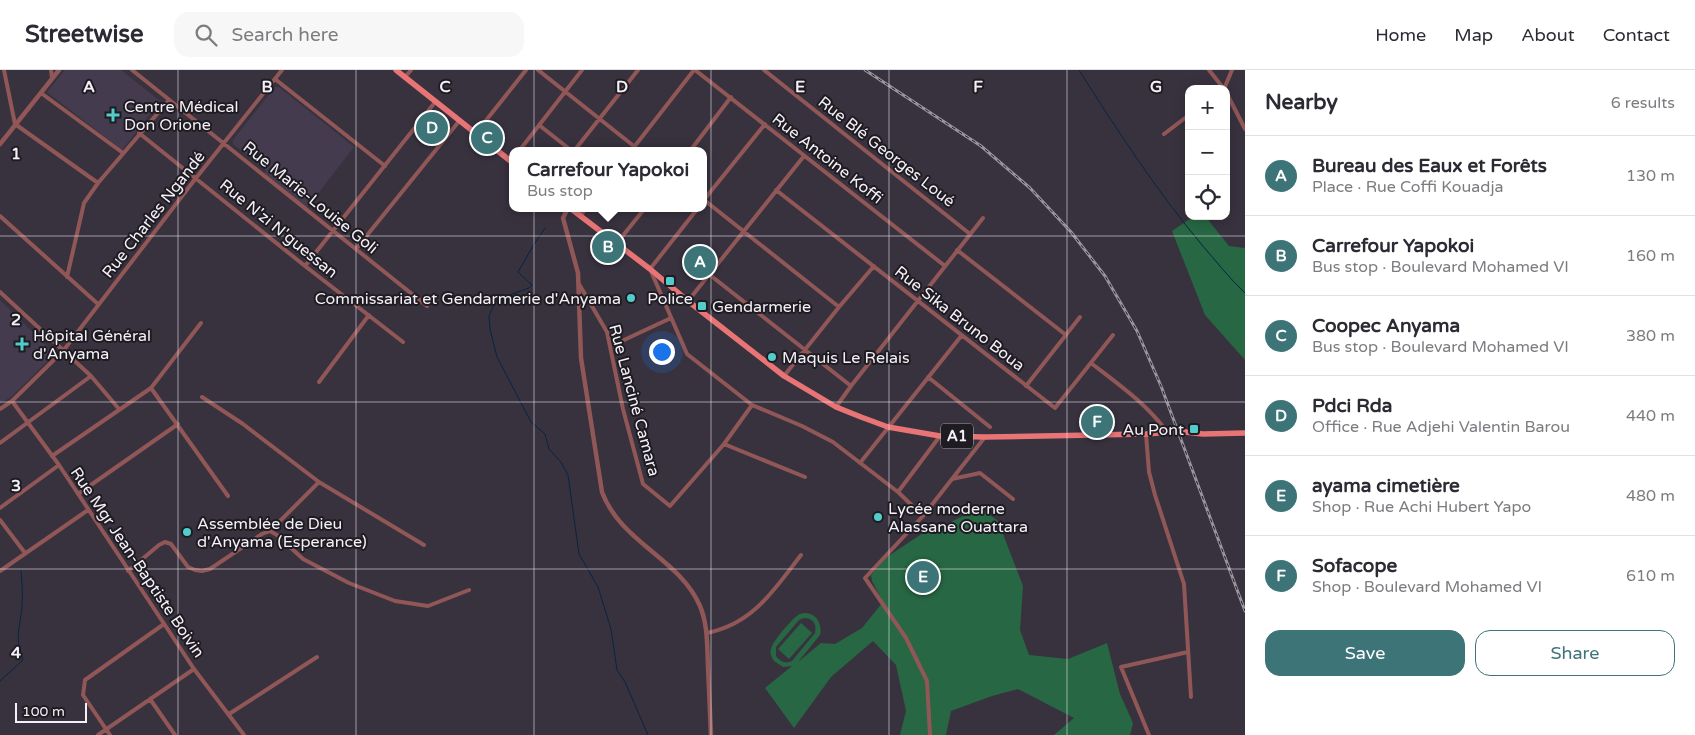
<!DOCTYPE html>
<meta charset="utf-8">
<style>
body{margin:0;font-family:"Varela Round",sans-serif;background:#f7f7f7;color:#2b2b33}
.controls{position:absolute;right:15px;top:15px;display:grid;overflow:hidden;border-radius:10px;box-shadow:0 2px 12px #0003}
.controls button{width:45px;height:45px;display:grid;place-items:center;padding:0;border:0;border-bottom:1px solid #e1e1e2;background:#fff;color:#2b2b33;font:25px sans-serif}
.scale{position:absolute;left:15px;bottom:12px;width:72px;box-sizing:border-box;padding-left:5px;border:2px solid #f4f0f9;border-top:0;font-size:14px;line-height:18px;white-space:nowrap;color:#f4f0f9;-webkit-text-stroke:4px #1e1b21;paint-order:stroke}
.you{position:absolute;left:661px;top:281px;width:18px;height:18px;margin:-12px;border:4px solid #fff;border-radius:50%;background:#1a73e8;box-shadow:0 0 0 8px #1a73e833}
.badge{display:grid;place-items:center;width:32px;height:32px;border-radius:50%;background:#3d7478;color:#fff;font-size:16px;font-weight:700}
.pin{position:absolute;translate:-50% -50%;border:2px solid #fff;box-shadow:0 1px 5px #0006}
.popup{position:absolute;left:509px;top:77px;width:198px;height:65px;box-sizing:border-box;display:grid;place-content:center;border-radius:10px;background:#fff;filter:drop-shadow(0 1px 4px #0005);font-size:16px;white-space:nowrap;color:#7c7c81}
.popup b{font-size:19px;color:#2b2b33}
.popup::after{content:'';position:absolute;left:50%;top:100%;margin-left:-10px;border:10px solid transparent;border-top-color:#fff}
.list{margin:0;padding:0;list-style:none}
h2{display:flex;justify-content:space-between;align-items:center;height:65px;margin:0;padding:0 20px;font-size:21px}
h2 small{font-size:16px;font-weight:400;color:#7c7c81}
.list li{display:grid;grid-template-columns:32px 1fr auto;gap:15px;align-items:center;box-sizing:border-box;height:80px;padding:0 20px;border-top:1px solid #e1e1e2}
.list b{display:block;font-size:19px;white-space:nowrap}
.list p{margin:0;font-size:16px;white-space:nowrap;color:#7c7c81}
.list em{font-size:16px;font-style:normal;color:#7c7c81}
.actions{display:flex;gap:10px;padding:15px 20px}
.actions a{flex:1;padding:11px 0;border:1px solid #3d7478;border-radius:15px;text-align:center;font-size:18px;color:#3d7478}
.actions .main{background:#3d7478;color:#fff}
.icon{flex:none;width:28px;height:28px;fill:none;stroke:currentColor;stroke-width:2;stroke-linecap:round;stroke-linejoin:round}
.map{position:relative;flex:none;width:1245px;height:665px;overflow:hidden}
header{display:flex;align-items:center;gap:30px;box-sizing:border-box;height:70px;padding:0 25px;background:#fff;border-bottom:1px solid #e1e1e2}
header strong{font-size:24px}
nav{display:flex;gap:28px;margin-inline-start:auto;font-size:18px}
.search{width:350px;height:45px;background:#f7f7f7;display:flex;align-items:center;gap:12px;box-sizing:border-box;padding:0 18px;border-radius:15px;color:#7c7c81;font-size:19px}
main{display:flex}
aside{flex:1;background:#fff}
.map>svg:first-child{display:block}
</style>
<header>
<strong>Streetwise</strong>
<div class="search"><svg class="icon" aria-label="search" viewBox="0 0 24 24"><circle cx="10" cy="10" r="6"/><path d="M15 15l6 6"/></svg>Search here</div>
<nav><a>Home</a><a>Map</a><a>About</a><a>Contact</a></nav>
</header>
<main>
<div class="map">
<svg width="1245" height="665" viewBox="0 0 1245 665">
<rect width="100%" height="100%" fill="#38323f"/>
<path fill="#443c4e" d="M65,0H121L160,31L122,80L47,22Z
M275,17H279L354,77L306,139L263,105L266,100L233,74V70Z
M0,230L55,284L12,326L0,334Z"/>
<path fill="#276743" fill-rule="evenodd" d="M1194,146H1205L1229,176L1245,178V290L1205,245L1172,161Z
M978,436L998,451L1023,516L1020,560L1029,585L1068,589L1107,573L1120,624L1133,653L1130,665H1054L1074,648L1018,619L992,626L951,641L946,665H900L906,641L896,595L873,571L831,607L794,658L765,618L792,596L783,597L774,591C771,587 769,582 772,576C774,570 794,546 800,544C814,539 823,553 820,565L798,592L821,573L835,574L862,558L883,532L872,511L871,505L887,487L929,459L933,461L969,443ZM804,548C813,548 817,554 815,563L792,591C786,594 780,592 776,586V577L799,550Z
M801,553L812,563L789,589L778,579Z"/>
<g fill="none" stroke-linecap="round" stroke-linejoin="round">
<path stroke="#082443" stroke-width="1" d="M1079,0C1117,60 1156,120 1202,175C1216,191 1229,208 1245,223
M545,158L533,176L518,202L532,215L529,218L504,227L495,232L489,246L490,259L497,287L531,352L545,364L549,379L561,392L568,405L579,484L598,517L611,559L617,600L625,612L648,665
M0,611L23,590C14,566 20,560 22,536C23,525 22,512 21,501"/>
<path stroke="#915757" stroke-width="4" d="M4,0L15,54L98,113
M51,0L52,8
M132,0L427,236
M538,0L640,81
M695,0L945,196
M764,0L970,164
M1209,0L1224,19
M405,7L411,0
M275,9L385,96
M1224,19L1232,0
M1226,22L1245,59
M41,23L123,83
M539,55L572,81
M139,63L305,196L403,272
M476,63L526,0
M1164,64L1189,45
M519,81L582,0
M574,81L638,0
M631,81L694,0
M690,81L731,27
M776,120L1055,338L1113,265
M703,129L839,237
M703,131L765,54
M698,138L650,199L687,284L752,335L802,356L833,372L898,422L923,446
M581,145L586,138
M0,146L98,234
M617,173L645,138
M356,179L460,50
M957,180L1066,265
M305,196L436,31
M710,205L851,316
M67,207L84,133L98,113L169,30
M579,214L607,262L623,339L643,414L670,436L724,374L752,335
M0,222L91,306L119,339
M688,231L804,86
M624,270L671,248
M1091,293C1118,314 1147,334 1167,362
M784,306L839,237L874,196
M928,307L990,357
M319,312L369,245
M1026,316L1080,247
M151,318L228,426
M12,331L59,395L194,599L244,665
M836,337L851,316L983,148
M0,339L12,331L63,281L196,108L282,0
M1146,364L1149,402L1155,425L1184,514L1191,627
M0,373L91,306
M724,374L805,407
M52,386L151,318L201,253
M860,393L962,265
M952,409L980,403L1013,429
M319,412L424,475
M898,422L940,366
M78,424L178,354
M0,438L59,395
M0,450L25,483
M270,461L277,465L303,489L349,513L395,531L428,536L469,520
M0,501L88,440
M128,501L159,475L165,472L171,474L188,497L195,500L202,501L210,499L262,464L270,461L319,412L243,354L202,327
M707,563C753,554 774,520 801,485
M150,629L175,665
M229,644L317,587
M98,665L194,599
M110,665L83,625L85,610L164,554
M930,665L927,611L906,568L865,508L923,446L985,367
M1149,665L1121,597L1188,582"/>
<path stroke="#915757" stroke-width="4.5" d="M0,74L59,0
M568,138L563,148L578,203L581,288L602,422C621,473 679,488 700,536C708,555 707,576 708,596C709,619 710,642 711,665"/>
<path stroke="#e97476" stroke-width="5.5" d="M396,0L513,93
M570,138L650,199L688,231L784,306L836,337L861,347L888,357L940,366L985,367L1146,364L1171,362
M1185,362L1203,364L1245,363"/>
<g stroke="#99949f" stroke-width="3">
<path id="rail" d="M865,0L981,76L1030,118L1071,162L1105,206L1137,261L1161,316L1245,541"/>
</g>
<use href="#rail" stroke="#1e1b21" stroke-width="1" stroke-dasharray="4" stroke-linecap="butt"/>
<path stroke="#e97476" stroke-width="5.5" d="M1171,362H1185"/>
</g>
<path fill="none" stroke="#f4f0f9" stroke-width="1" stroke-opacity="0.55" d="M178,0V665M356,0V665M534,0V665M711,0V665M889,0V665M1067,0V665M0,166H1245M0,332H1245M0,499H1245"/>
<g fill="#52cdcc" stroke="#1e1b21" stroke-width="2">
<path d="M110.5 37.5h5v5h5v5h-5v5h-5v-5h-5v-5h5z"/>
<rect x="665" y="206" width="10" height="10" rx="2.5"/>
<circle cx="631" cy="228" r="5"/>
<rect x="697" y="231" width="10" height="10" rx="2.5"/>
<path d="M19.5 266.5h5v5h5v5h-5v5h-5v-5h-5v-5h5z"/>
<circle cx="772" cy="287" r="5"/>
<rect x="1189" y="354" width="10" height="10" rx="2.5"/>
<circle cx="878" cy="447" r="5"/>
<circle cx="187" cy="462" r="5"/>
</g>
<g text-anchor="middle" stroke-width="4" stroke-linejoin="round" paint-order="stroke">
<rect fill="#1e1b21" stroke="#b4b0b8" stroke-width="1" x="941" y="353.5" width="32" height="25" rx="4"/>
<g font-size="15" font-weight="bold" fill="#f4f0f9">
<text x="957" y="371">A1</text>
</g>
<g font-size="16" fill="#f4f0f9" stroke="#1e1b21" text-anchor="start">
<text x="124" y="42">Centre Médical<tspan x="124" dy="18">Don Orione</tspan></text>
<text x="621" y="234" text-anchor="end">Commissariat et Gendarmerie d'Anyama</text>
<text x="670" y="234" text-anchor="middle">Police</text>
<text x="712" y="242">Gendarmerie</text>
<text x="33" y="271">Hôpital Général<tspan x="33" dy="18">d'Anyama</tspan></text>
<text x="782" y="293">Maquis Le Relais</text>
<text x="1184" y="365" text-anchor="end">Au Pont</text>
<text x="888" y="444">Lycée moderne<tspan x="888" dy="18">Alassane Ouattara</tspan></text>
<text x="197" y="459">Assemblée de Dieu<tspan x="197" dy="18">d'Anyama (Esperance)</tspan></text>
</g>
<g font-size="16" fill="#f4f0f9" stroke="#1e1b21">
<text transform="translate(887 81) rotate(38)" y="6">Rue Blé Georges Loué</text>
<text transform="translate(828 88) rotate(38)" y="6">Rue Antoine Koffi</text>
<text transform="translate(311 127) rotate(39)" y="6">Rue Marie-Louise Goli</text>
<text transform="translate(153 144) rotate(-52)" y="6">Rue Charles Ngandé</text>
<text transform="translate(279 158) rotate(39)" y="6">Rue N'zi N'guessan</text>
<text transform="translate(960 248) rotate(38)" y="6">Rue Sika Bruno Boua</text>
<text transform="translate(635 330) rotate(75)" y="6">Rue Lanciné Camara</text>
<text transform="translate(138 492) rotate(56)" y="6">Rue Mgr Jean-Baptiste Boivin</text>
</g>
</g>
<g font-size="16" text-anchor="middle" font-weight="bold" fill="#f4f0f9" stroke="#1e1b21" stroke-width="4" stroke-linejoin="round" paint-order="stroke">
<text x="89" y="22">A</text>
<text x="267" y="22">B</text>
<text x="445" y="22">C</text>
<text x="622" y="22">D</text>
<text x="800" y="22">E</text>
<text x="978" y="22">F</text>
<text x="1156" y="22">G</text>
<text x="16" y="89">1</text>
<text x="16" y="255">2</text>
<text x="16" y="421">3</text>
<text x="16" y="588">4</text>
</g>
</svg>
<div class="controls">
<button>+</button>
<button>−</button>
<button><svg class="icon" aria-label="locate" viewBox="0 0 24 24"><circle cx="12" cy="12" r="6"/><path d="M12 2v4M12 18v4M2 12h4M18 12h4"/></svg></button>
</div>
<div class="scale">100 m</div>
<div class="you"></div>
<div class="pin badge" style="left:700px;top:192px">A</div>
<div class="pin badge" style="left:608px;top:177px">B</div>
<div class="popup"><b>Carrefour Yapokoi</b>Bus stop</div>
<div class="pin badge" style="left:487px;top:68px">C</div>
<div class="pin badge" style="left:432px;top:58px">D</div>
<div class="pin badge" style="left:923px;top:507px">E</div>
<div class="pin badge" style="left:1097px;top:352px">F</div>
</div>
<aside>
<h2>Nearby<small>6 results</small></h2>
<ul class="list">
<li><span class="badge">A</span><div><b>Bureau des Eaux et Forêts</b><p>Place · Rue Coffi Kouadja</p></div><em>130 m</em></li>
<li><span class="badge">B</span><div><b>Carrefour Yapokoi</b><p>Bus stop · Boulevard Mohamed VI</p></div><em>160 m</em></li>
<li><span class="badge">C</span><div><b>Coopec Anyama</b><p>Bus stop · Boulevard Mohamed VI</p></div><em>380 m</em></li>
<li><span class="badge">D</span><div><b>Pdci Rda</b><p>Office · Rue Adjehi Valentin Barou</p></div><em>440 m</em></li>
<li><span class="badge">E</span><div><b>ayama cimetière</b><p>Shop · Rue Achi Hubert Yapo</p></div><em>480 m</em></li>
<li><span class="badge">F</span><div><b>Sofacope</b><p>Shop · Boulevard Mohamed VI</p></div><em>610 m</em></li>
</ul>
<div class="actions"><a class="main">Save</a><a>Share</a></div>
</aside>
</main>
